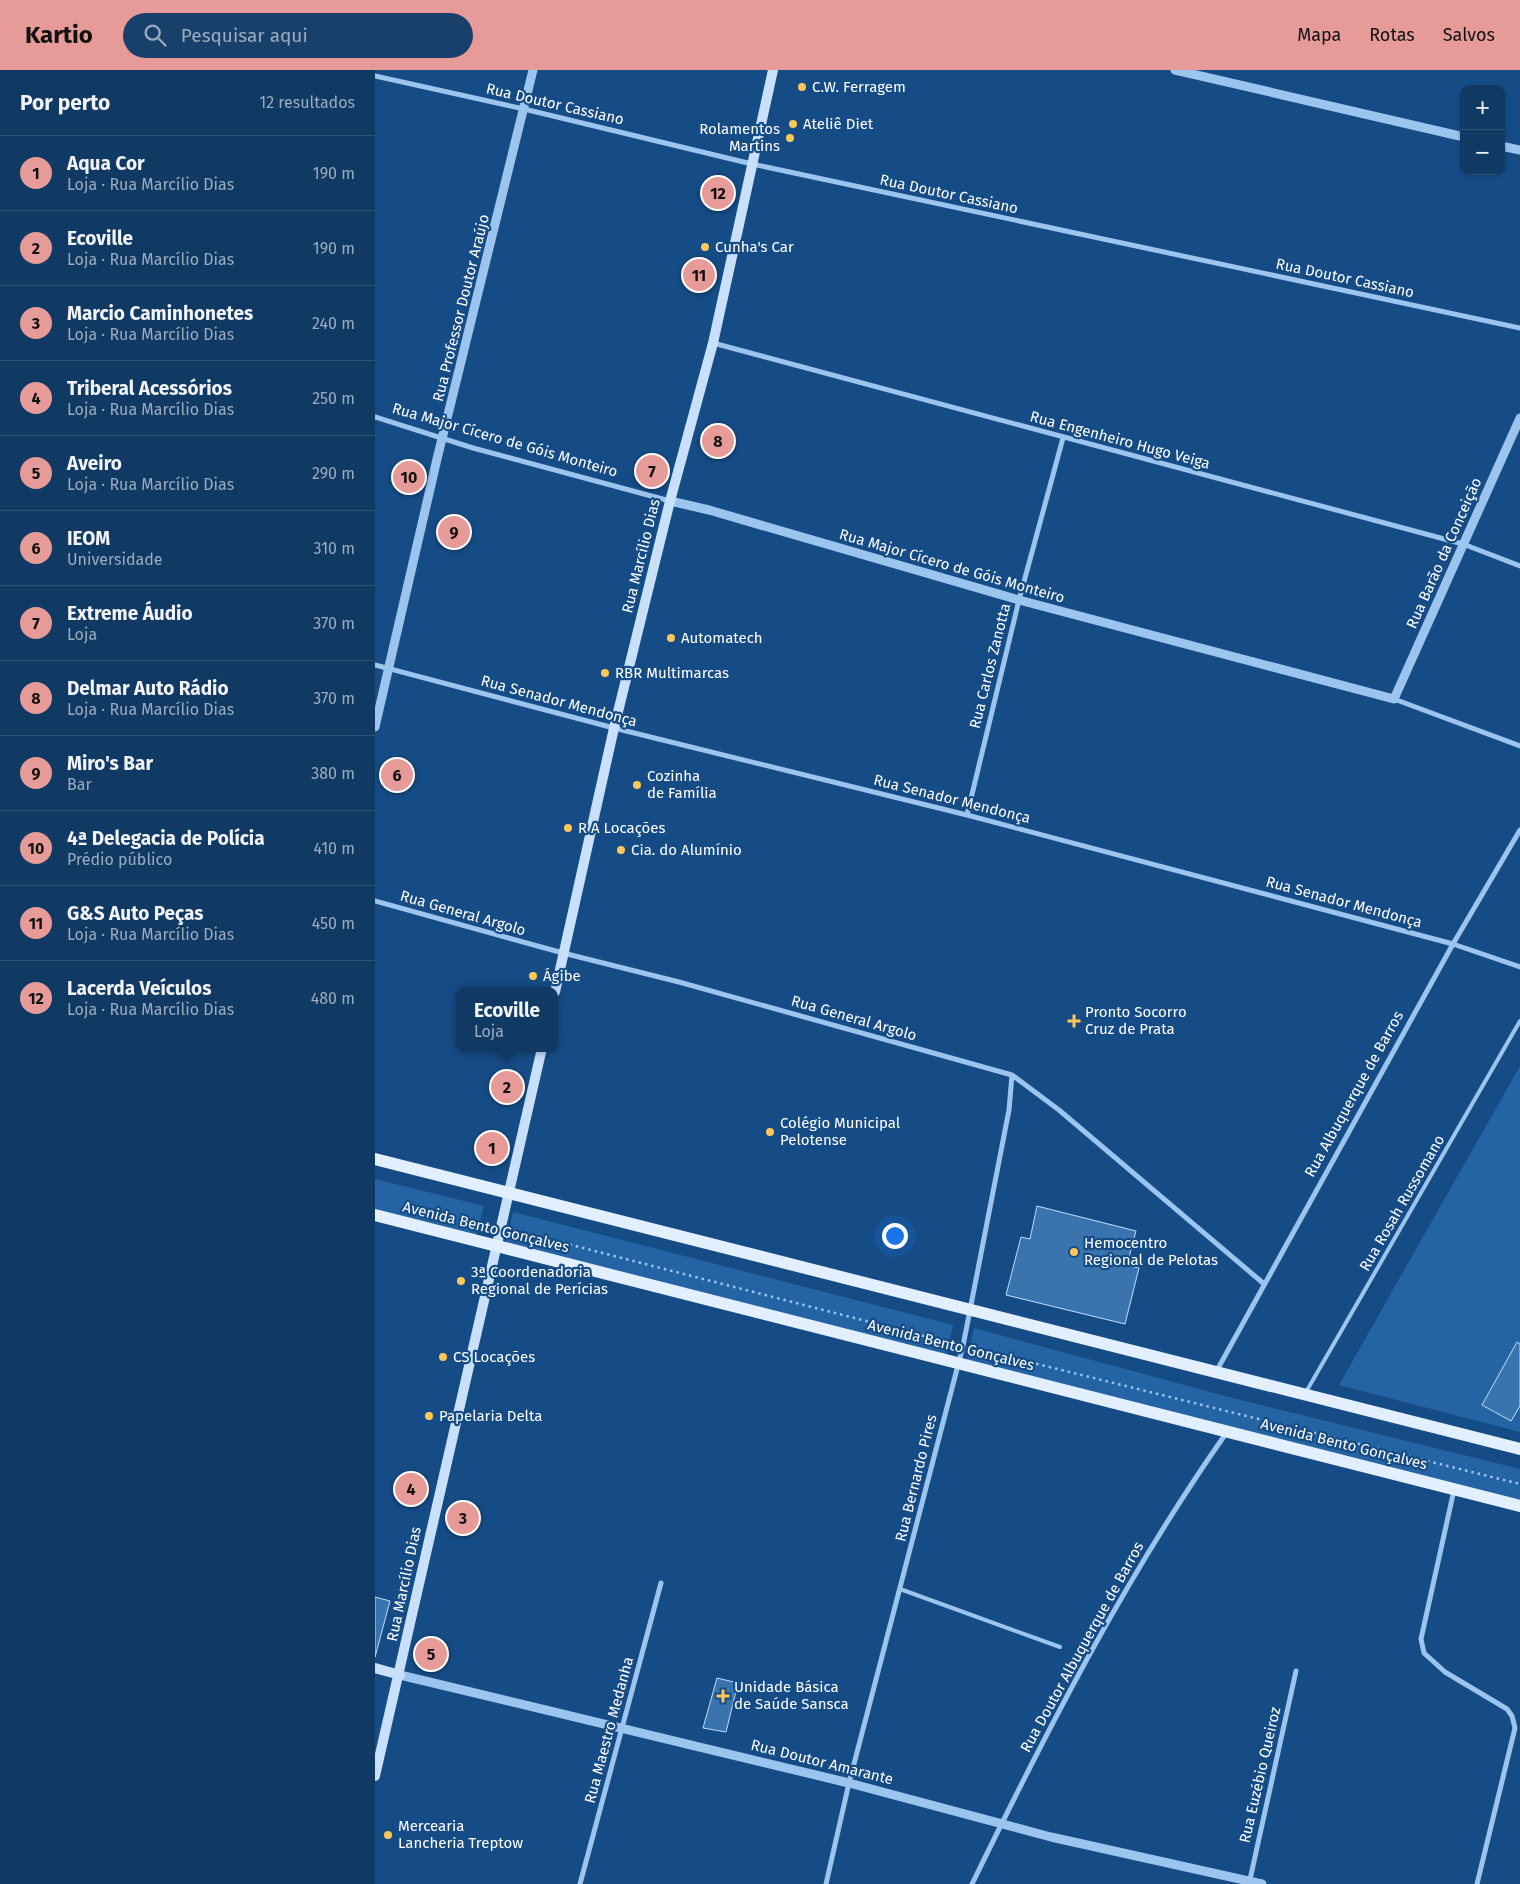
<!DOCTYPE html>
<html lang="pt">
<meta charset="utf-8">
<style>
body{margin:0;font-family:"Fira Sans",sans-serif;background:#19406a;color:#f1f3f6}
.controls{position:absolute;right:15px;top:15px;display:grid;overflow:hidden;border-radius:10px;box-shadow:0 1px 4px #0004}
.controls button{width:45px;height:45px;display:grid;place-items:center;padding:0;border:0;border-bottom:1px solid #305378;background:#103964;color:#f1f3f6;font:25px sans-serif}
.you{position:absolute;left:519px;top:1165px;width:18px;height:18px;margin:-12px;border:4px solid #fff;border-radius:50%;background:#1a73e8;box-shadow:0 0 0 8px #1a73e833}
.badge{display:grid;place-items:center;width:32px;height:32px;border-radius:50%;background:#e69b98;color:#111;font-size:16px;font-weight:700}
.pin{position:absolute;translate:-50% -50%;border:2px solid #fff;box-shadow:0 1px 5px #0006}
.popup{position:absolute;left:81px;top:917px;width:102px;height:65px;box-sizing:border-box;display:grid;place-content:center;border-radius:10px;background:#103964;filter:drop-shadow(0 1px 4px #0005);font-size:16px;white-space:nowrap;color:#9cacbf}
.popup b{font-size:19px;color:#f1f3f6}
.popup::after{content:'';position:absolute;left:50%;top:100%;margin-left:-10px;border:10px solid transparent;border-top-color:#103964}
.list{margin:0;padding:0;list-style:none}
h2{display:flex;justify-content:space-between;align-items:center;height:65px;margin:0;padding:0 20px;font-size:21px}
h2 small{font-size:16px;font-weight:400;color:#9cacbf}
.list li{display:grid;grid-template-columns:32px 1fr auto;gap:15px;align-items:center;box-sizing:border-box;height:75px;padding:0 20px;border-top:1px solid #305378}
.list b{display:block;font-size:19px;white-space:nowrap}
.list p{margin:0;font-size:16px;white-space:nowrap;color:#9cacbf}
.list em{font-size:16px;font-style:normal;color:#9cacbf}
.icon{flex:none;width:28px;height:28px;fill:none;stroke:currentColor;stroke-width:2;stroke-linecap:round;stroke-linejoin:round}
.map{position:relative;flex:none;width:1145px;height:1814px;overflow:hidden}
header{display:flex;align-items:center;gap:30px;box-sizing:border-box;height:70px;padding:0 25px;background:#e69b98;color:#111}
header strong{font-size:24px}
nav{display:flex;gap:28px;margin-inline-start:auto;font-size:18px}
.search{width:350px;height:45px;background:#19406a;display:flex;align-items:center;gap:12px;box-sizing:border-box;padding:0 18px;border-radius:28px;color:#9cacbf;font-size:19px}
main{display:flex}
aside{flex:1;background:#103964}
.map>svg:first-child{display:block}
</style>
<header>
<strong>Kartio</strong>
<div class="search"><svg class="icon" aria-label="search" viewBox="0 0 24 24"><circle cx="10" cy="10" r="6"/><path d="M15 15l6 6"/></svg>Pesquisar aqui</div>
<nav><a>Mapa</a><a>Rotas</a><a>Salvos</a></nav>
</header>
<main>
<aside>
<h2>Por perto<small>12 resultados</small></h2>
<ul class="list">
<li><span class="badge">1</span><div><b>Aqua Cor</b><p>Loja · Rua Marcílio Dias</p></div><em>190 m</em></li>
<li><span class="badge">2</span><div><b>Ecoville</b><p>Loja · Rua Marcílio Dias</p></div><em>190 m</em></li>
<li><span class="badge">3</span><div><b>Marcio Caminhonetes</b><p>Loja · Rua Marcílio Dias</p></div><em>240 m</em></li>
<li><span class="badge">4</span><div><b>Triberal Acessórios</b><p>Loja · Rua Marcílio Dias</p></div><em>250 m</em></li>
<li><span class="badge">5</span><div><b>Aveiro</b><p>Loja · Rua Marcílio Dias</p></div><em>290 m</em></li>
<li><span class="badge">6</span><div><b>IEOM</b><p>Universidade</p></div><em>310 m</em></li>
<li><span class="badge">7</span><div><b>Extreme Áudio</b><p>Loja</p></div><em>370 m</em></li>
<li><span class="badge">8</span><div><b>Delmar Auto Rádio</b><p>Loja · Rua Marcílio Dias</p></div><em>370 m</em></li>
<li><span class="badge">9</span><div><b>Miro's Bar</b><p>Bar</p></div><em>380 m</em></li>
<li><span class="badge">10</span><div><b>4ª Delegacia de Polícia</b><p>Prédio público</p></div><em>410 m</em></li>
<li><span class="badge">11</span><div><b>G&amp;S Auto Peças</b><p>Loja · Rua Marcílio Dias</p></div><em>450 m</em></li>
<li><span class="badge">12</span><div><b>Lacerda Veículos</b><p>Loja · Rua Marcílio Dias</p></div><em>480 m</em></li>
</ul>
</aside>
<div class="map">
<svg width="1145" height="1814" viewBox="0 0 1145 1814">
<rect width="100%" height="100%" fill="#164c86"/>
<path fill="#2564a4" d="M1145,996V1362L964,1315Z
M0,1109L109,1136L101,1166L0,1140Z
M138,1142L578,1255L571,1287L131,1174Z
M599,1258L850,1326L1145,1399V1433L592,1290Z"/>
<path fill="#3a74ae" stroke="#c1defa" d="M662,1136L761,1161L752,1195L764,1198L750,1254L631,1225L646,1167L655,1169Z
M1142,1272L1145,1274V1336L1136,1351L1107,1335Z
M0,1527L15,1531L0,1587Z
M342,1608L363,1613L351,1662L328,1658Z"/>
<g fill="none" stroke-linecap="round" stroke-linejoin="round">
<path stroke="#9bc4ee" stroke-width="2.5" stroke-dasharray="2.5 4" stroke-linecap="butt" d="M138,1160L152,1169
M169,1173L181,1171L580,1274
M598,1278L1145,1414"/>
<path stroke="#9bc4ee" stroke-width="4" d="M931,1322L1145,951
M525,1519L685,1577"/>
<path stroke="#9bc4ee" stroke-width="5" d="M0,6L149,39L377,94L1145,258
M338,273L1088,474L1145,496
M0,347L98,378L295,431
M0,595L239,658L592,745L1078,874L1145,897
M1019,629L1145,676
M592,745L644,530L688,368
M0,831L188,883L304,912L637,1005L684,1040L888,1213
M841,1302L1078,874L1145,760
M1079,1420L1046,1569L1049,1583L1070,1602L1132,1639L1137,1646L1140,1658L1102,1814
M205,1814L286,1513
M451,1814L474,1713L588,1276L634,1040L637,1005
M597,1814C673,1658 752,1504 852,1362
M874,1814L921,1601"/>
<path stroke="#9bc4ee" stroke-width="9" d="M800,0L1089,67
M1126,76L1145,80
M295,431L334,440L644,530L1019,629L1145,348
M0,657L62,389L158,0
M25,1605L474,1713L676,1767L887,1814"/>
<path stroke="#c8e0fa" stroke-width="10" d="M180,922L239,658L295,431L338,273L398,0
M0,1598L25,1605
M0,1706L167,978"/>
<path stroke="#e2efff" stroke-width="12" d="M0,1089L1145,1379
M0,1145L1145,1436"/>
</g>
<g fill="#ffc758" stroke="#164c86" stroke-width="2">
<circle cx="427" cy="17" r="5"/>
<circle cx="418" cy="54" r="5"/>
<circle cx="415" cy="68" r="5"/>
<circle cx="330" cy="177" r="5"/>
<circle cx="296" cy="568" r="5"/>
<circle cx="230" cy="603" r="5"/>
<circle cx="262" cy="715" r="5"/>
<circle cx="193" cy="758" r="5"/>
<circle cx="246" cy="780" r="5"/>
<circle cx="158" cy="906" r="5"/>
<path d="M696.5 943.5h5v5h5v5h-5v5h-5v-5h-5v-5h5z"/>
<circle cx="395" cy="1062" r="5"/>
<circle cx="699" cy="1182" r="5"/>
<circle cx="86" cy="1211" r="5"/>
<circle cx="68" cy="1287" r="5"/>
<circle cx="54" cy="1346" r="5"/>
<path d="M345.5 1618.5h5v5h5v5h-5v5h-5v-5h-5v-5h5z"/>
<circle cx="13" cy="1765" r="5"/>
</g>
<g text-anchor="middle" stroke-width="4.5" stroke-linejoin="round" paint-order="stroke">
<g font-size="15" fill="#fff" stroke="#164c86" text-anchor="start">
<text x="437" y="22">C.W. Ferragem</text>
<text x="428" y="59">Ateliê Diet</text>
<text x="405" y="64" text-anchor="end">Rolamentos<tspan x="405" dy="17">Martins</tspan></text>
<text x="340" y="182">Cunha's Car</text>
<text x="306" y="573">Automatech</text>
<text x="240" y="608">RBR Multimarcas</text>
<text x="272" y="711">Cozinha<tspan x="272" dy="17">de Família</tspan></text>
<text x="203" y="763">R A Locações</text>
<text x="256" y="785">Cia. do Alumínio</text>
<text x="168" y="911">Ágibe</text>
<text x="710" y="947">Pronto Socorro<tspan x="710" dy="17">Cruz de Prata</tspan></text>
<text x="405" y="1058">Colégio Municipal<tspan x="405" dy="17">Pelotense</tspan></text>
<text x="709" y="1178">Hemocentro<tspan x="709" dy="17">Regional de Pelotas</tspan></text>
<text x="96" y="1207">3ª Coordenadoria<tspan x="96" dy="17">Regional de Perícias</tspan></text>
<text x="78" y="1292">CS Locações</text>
<text x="64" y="1351">Papelaria Delta</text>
<text x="359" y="1622">Unidade Básica<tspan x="359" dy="17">de Saúde Sansca</tspan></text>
<text x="23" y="1761">Mercearia<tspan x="23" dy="17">Lancheria Treptow</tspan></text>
</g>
<g font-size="15" fill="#fff" stroke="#164c86">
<text transform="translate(180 34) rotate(13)" y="5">Rua Doutor Cassiano</text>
<text transform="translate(574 124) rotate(12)" y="5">Rua Doutor Cassiano</text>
<text transform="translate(970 208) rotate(12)" y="5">Rua Doutor Cassiano</text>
<text transform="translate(86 238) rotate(-76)" y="5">Rua Professor Doutor Araújo</text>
<text transform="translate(130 370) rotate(16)" y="5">Rua Major Cícero de Góis Monteiro</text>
<text transform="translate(745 370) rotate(15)" y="5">Rua Engenheiro Hugo Veiga</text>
<text transform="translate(1069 483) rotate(-66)" y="5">Rua Barão da Conceição</text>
<text transform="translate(266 486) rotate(-76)" y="5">Rua Marcílio Dias</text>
<text transform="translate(577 496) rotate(16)" y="5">Rua Major Cícero de Góis Monteiro</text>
<text transform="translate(615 596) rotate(-76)" y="5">Rua Carlos Zanotta</text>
<text transform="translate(184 631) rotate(15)" y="5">Rua Senador Mendonça</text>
<text transform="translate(577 729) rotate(14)" y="5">Rua Senador Mendonça</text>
<text transform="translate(969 832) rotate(15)" y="5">Rua Senador Mendonça</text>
<text transform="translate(88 843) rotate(16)" y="5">Rua General Argolo</text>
<text transform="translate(479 948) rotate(16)" y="5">Rua General Argolo</text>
<text transform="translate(979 1024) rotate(-61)" y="5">Rua Albuquerque de Barros</text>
<text transform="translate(1027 1133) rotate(-60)" y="5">Rua Rosah Russomano</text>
<text transform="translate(111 1157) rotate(14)" y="5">Avenida Bento Gonçalves</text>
<text transform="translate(576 1275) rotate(14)" y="5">Avenida Bento Gonçalves</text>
<text transform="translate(969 1374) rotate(14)" y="5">Avenida Bento Gonçalves</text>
<text transform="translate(541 1408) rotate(-76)" y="5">Rua Bernardo Pires</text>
<text transform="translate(29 1514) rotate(-78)" y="5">Rua Marcílio Dias</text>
<text transform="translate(707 1577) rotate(-61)" y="5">Rua Doutor Albuquerque de Barros</text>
<text transform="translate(234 1660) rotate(-75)" y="5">Rua Maestro Medanha</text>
<text transform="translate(447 1692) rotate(14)" y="5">Rua Doutor Amarante</text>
<text transform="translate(885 1705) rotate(-77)" y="5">Rua Euzébio Queiroz</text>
</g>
</g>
</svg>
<div class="controls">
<button>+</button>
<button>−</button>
</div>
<div class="you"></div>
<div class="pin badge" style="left:117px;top:1078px">1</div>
<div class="pin badge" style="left:132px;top:1017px">2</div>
<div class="popup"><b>Ecoville</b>Loja</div>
<div class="pin badge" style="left:88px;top:1448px">3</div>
<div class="pin badge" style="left:36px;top:1419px">4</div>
<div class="pin badge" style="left:56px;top:1584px">5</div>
<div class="pin badge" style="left:22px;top:705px">6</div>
<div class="pin badge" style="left:277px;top:401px">7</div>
<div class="pin badge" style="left:343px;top:371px">8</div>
<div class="pin badge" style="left:79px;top:462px">9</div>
<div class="pin badge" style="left:34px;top:407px">10</div>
<div class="pin badge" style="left:324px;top:205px">11</div>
<div class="pin badge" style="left:343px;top:123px">12</div>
</div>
</main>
